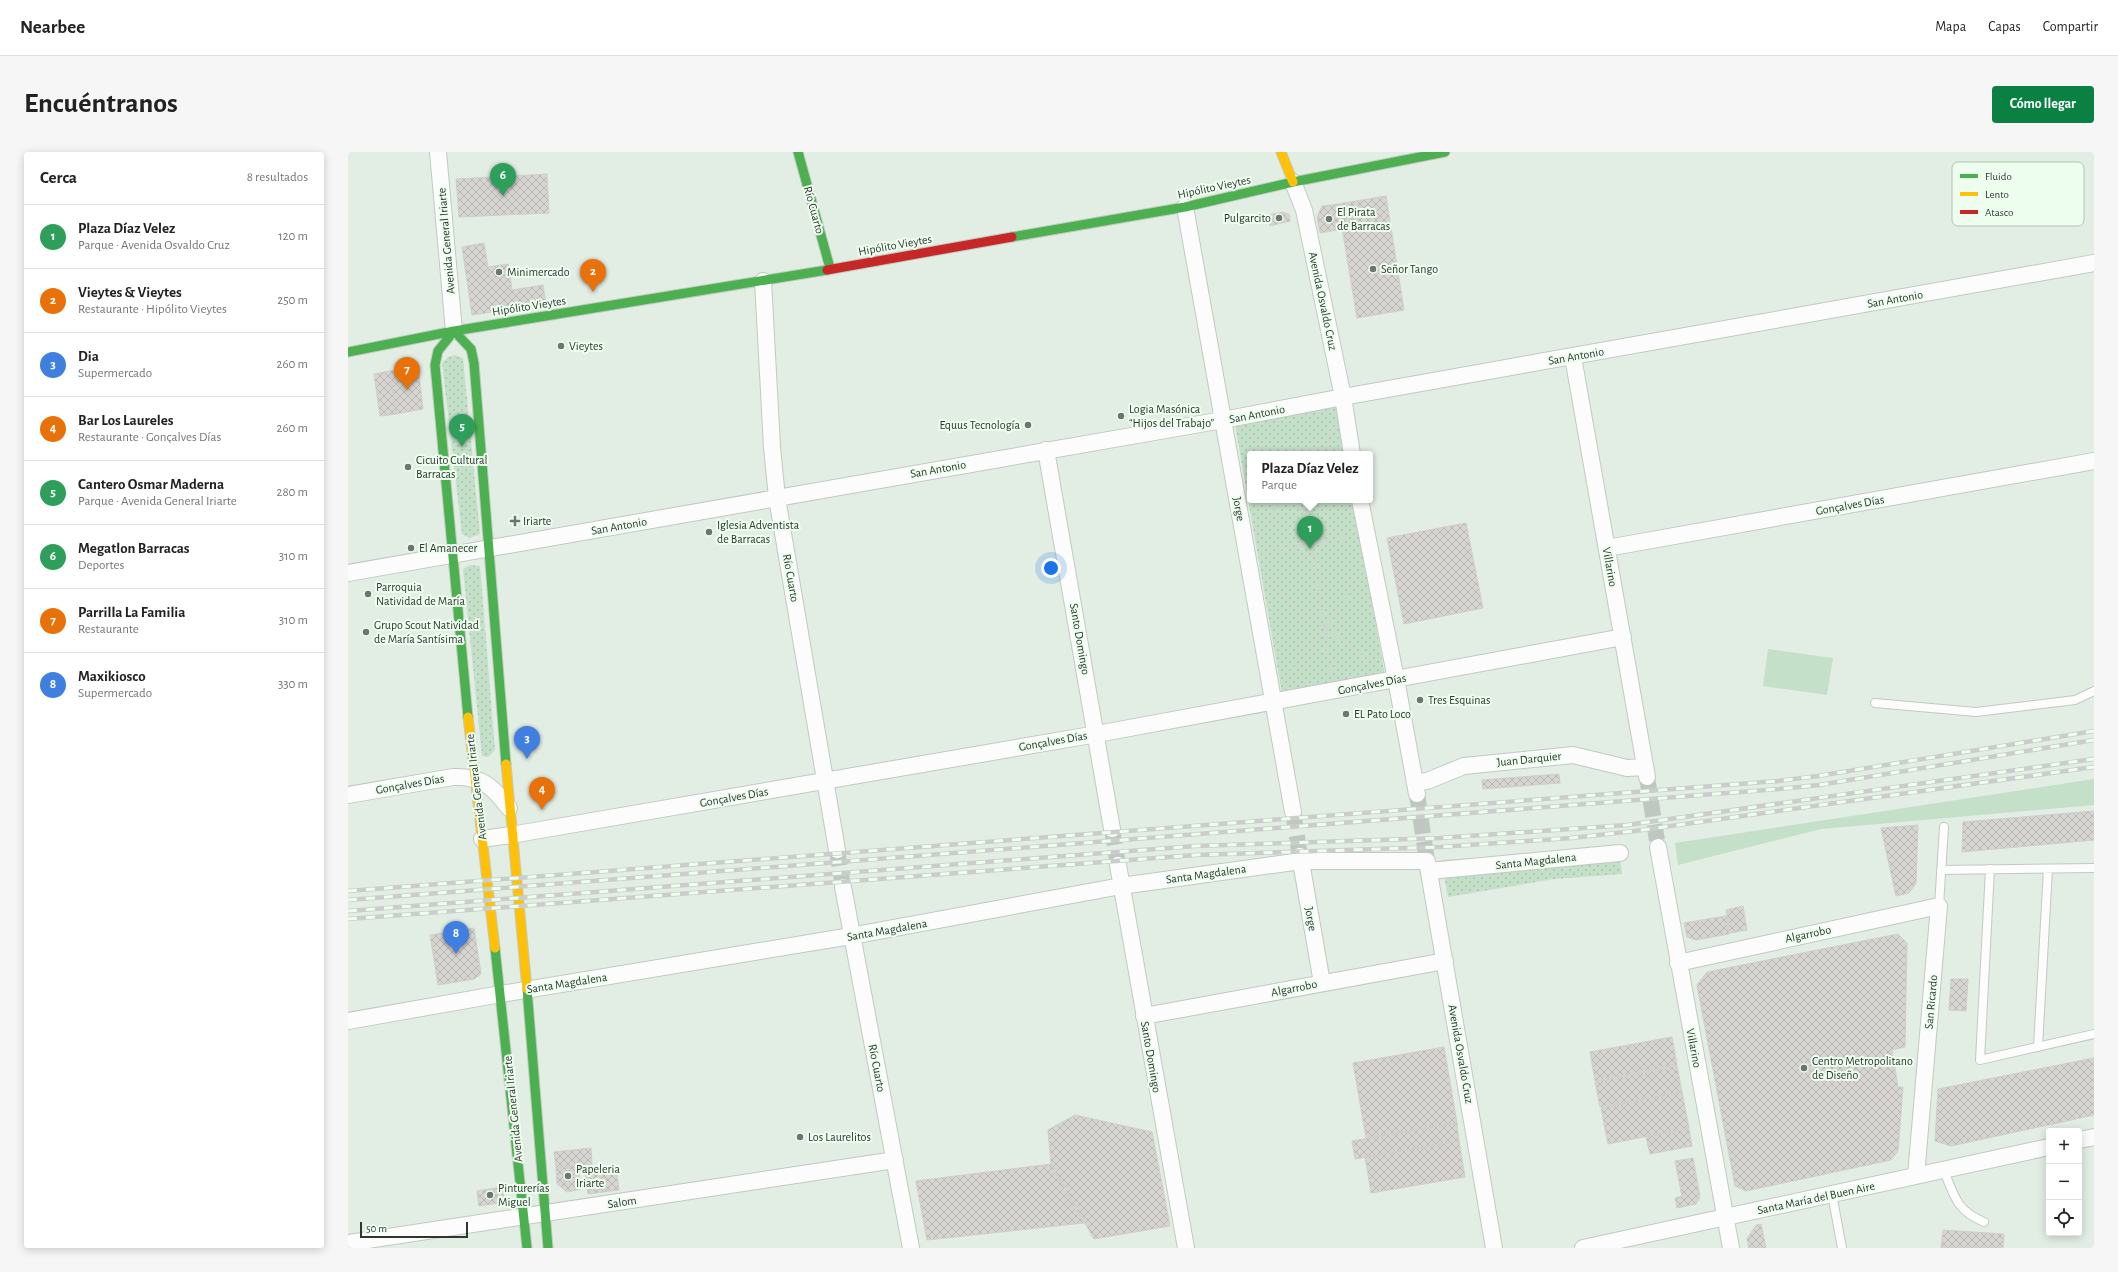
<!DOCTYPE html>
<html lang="es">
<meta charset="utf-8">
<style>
body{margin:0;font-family:"Alegreya Sans",sans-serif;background:#f6f6f6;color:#222}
.controls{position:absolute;right:12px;bottom:12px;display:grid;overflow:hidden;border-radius:4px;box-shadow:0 2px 10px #0003}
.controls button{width:36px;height:36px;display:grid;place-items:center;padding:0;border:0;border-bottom:1px solid #e0e0e0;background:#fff;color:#222;font:20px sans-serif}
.scale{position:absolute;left:12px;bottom:10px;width:108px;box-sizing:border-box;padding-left:4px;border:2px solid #2e362f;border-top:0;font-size:11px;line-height:14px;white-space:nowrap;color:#2e362f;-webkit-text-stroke:3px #edfeef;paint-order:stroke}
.you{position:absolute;left:703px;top:416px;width:14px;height:14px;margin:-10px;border:3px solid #fff;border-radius:50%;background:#1a73e8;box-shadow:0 0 0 6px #1a73e833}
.badge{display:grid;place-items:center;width:26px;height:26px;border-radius:50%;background:#0b8043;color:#fff;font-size:13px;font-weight:700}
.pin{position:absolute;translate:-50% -33px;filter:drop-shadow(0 1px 2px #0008)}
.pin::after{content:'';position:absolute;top:21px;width:14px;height:12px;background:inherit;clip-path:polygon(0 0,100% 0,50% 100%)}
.popup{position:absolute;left:899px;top:299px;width:126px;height:52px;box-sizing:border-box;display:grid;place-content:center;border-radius:4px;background:#fff;filter:drop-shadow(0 1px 3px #0005);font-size:13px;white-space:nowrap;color:#767676}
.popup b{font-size:15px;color:#222}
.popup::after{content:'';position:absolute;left:50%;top:100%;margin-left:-8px;border:8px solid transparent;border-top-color:#fff}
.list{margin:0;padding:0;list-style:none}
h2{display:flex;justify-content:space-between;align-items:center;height:52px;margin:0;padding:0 16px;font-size:17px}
h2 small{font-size:13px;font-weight:400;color:#767676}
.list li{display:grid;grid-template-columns:26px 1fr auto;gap:12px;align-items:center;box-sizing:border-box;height:64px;padding:0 16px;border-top:1px solid #e0e0e0}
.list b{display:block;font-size:15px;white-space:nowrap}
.list p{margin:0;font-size:13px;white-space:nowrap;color:#767676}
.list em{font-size:13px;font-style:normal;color:#767676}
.icon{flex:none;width:22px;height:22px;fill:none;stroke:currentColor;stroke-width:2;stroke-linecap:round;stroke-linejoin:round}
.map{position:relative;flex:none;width:1746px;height:1096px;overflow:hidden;border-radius:4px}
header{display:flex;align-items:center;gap:24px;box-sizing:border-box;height:56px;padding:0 20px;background:#fff;border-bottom:1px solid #e0e0e0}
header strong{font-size:19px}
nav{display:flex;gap:22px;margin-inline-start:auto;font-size:14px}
.intro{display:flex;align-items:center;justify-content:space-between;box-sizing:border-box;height:96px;padding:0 24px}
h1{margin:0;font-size:28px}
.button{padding:10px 18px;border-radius:4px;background:#0b8043;color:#fff;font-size:14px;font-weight:700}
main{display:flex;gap:24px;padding:0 24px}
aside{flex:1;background:#fff;border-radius:4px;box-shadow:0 2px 10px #0003}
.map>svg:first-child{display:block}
</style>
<header>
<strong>Nearbee</strong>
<nav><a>Mapa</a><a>Capas</a><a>Compartir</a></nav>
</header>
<div class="intro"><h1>Encuéntranos</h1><a class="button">Cómo llegar</a></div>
<main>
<aside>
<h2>Cerca<small>8 resultados</small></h2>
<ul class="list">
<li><span class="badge" style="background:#2e9e5b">1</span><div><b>Plaza Díaz Velez</b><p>Parque · Avenida Osvaldo Cruz</p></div><em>120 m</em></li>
<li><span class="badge" style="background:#e8710a">2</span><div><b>Vieytes &amp; Vieytes</b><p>Restaurante · Hipólito Vieytes</p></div><em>250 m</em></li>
<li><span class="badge" style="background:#3f7fe0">3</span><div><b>Dia</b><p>Supermercado</p></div><em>260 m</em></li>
<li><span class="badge" style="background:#e8710a">4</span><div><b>Bar Los Laureles</b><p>Restaurante · Gonçalves Días</p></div><em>260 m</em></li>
<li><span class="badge" style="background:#2e9e5b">5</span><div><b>Cantero Osmar Maderna</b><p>Parque · Avenida General Iriarte</p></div><em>280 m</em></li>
<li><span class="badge" style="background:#2e9e5b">6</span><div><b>Megatlon Barracas</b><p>Deportes</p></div><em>310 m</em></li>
<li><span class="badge" style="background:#e8710a">7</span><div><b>Parrilla La Familia</b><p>Restaurante</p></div><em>310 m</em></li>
<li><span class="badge" style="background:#3f7fe0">8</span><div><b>Maxikiosco</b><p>Supermercado</p></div><em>330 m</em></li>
</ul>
</aside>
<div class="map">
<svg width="1746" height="1096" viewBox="0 0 1746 1096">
<defs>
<pattern id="park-dots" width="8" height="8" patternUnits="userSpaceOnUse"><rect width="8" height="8" fill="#c4e0c8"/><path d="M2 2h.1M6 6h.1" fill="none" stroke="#a9c1ac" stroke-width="1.8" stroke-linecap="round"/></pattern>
<pattern id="building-cross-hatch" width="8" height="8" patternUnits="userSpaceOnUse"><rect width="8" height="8" fill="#d6d5d1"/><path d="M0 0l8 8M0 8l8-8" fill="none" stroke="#b8b7b4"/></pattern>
</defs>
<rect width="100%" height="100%" fill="#e2ede4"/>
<path fill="#c4e0c8" d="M1420,497L1485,506L1479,543L1415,534Z
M1746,627V653L1473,677L1330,713L1327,691Z"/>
<path fill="url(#park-dots)" d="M107,203L115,206L132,382L121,386L114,382L94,211L100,205Z
M988,249L998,302H902V348H1006L1037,524L934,542L886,267Z
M122,413L132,414L147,598L140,605L134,604L115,417Z
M1271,698L1274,722L1206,727L1100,745L1093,708Z"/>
<path fill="url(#building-cross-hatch)" stroke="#cfceca" d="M199,22L201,61L111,65L108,27Z
M1038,44L1056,158L1009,166L990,52Z
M990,52L995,77L972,81L969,65L974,54Z
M934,60L941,62L942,69L922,74L920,63Z
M136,91L142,127L162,124L164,138L195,133L198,152L124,163L114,95Z
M160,112L162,124L142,127L140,115Z
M70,214L75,257L48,262L42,219Z
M42,219L48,262L32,264L26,222Z
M1118,371L1135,456L1056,472L1039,386Z
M1211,622L1212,631L1135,637L1134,628Z
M1746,659V688L1614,700L1615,670Z
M1570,673L1568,731L1561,741L1548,744L1533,676Z
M1395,754L1399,778L1382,781L1378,758Z
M1378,764L1381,782L1348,788L1339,785L1336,771Z
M126,776L133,822L126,827L90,833L82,783Z
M1550,782L1559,791L1557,895L1544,898L1550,935H1555L1550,999L1543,1008L1398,1039L1387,1034L1349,833L1359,820Z
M1603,827H1620L1618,859L1601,858Z
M1324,885L1329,913L1247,929L1242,900Z
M1096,895L1109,971L1018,986L1005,911Z
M1746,906V963L1603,994L1587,989L1590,937Z
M1329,914L1334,940L1252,955L1247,930Z
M1334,940L1341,976L1260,992L1253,956Z
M727,963L804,980L822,1074L746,1087L703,1012L700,978Z
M1109,971L1111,989L1007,1007L1004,989Z
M1341,977L1344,994L1302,1002L1298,985Z
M1111,989L1117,1025L1023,1041L1017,1005Z
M243,996L244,1012L208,1016L206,1000Z
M1345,1006L1352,1045L1348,1052L1329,1056L1327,1046L1334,1044L1327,1009Z
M703,1012L736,1071L579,1088L568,1029Z
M230,1013L233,1037L219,1040L209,1032L208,1016Z
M268,1016L271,1038L240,1042L237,1020Z
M154,1035L156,1047L152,1051L131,1054L129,1039Z
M1413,1072L1418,1096H1401L1399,1087L1408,1073Z
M1595,1078L1656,1082L1655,1096H1593Z"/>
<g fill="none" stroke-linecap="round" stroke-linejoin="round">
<path stroke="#bec8c0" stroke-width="16" stroke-dasharray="16 8" stroke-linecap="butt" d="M1299,625L1310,695
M1069,642L1079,709
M945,660L952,704
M764,677L770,713
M489,698L495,735"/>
<g stroke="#c1cac2" stroke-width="10">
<path id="lane" d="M1527,551L1628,560L1727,548L1746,539
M1642,717L1632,908L1746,882
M1593,718L1746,716
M1591,754L1596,675
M1690,895L1700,717
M1596,1019C1607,1045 1608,1058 1636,1070
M1484,1042L1494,1096"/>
</g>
<g stroke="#c1cac2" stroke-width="18">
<path id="street" d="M90,0L106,179
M945,30L956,58L995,245L1004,302
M837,55L945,660
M415,129L424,295L429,346L489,698
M1225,205L1299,625
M698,298L764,677
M1012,348L1048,527L1069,642
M1259,396L1746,309
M0,421L875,268L995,245L1746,111
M1067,630L1079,629L1116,614L1225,603L1279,616L1297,615
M0,643L105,625C134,624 144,634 161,656
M134,687L163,683L749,582L1275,485
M1310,695L1383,1096
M952,704L974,831
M770,713L838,1096
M1081,719L1272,701
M495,735L563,1096
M1330,811L1591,754L1568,1024
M796,864L1097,809
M0,869L153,842L503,784L773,734L953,709H1079L1146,1096
M1731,988L1746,985
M0,1091L547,1008
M1235,1096L1701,995"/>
</g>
<g stroke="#c1cac2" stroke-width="11">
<path id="fast" d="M450,0L482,116
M664,85L837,55L945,30L1097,0
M106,179L90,199L87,213L120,565
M106,179L123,197L126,211L158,612
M0,200L106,179L479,118
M147,796L179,1096
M179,837L200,1096"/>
</g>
<g stroke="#c1cac2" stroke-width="11">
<path id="slow" d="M933,0L945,30
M120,565L147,796
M158,612L179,837"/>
</g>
<g stroke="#c1cac2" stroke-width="11">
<path id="jam" d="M479,118L664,85"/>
</g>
<path stroke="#d2d4d2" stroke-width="2.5" stroke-dasharray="2 3" stroke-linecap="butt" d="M897,278L920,302
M979,294L984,277
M931,302L979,294L980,302
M958,348L983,524
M989,348L999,360
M929,354L968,348
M912,386L929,354L928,348
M914,401L1006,384
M920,432L977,477L1012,423
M936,528L977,477L1030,512"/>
<use href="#lane" stroke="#fbfcfb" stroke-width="8"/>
<use href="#street" stroke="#fbfcfb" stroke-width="16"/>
<use href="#fast" stroke="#4caf50" stroke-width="9"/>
<use href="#slow" stroke="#ffc107" stroke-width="9"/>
<use href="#jam" stroke="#c62828" stroke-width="9"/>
<g stroke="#cacdca" stroke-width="4.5">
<path id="rail" d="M0,739L1430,629L1470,624L1746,579
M0,748L1431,637L1471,633L1746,588
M0,759L847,694L1092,686L1279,673L1746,607
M0,767L848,703L1092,695L1223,686L1287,679L1746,615"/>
</g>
<use href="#rail" stroke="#edfeef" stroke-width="3" stroke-dasharray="9" stroke-linecap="butt"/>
</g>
<g fill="#6d766e" stroke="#edfeef" stroke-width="1.5">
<circle cx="931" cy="66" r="4"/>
<circle cx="981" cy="67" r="4"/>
<circle cx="1025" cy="117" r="4"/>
<circle cx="151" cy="120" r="4"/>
<circle cx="213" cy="194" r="4"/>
<circle cx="773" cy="264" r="4"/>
<circle cx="680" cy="273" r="4"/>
<circle cx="60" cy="315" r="4"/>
<path d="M165 363h4v4h4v4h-4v4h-4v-4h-4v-4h4z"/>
<circle cx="361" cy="380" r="4"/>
<circle cx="63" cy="396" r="4"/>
<circle cx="20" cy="442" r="4"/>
<circle cx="18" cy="480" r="4"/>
<circle cx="1072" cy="548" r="4"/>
<circle cx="998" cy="562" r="4"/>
<circle cx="1456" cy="916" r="4"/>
<circle cx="452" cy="985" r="4"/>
<circle cx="220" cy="1024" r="4"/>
<circle cx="142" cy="1043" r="4"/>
</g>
<g text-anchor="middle" stroke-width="4" stroke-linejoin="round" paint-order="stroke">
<g font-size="12" fill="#2e362f" stroke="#edfeef">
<text transform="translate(866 35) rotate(-12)" y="4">Hipólito Vieytes</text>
<text transform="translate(466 58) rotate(75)" y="4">Río Cuarto</text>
<text transform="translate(98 89) rotate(-95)" y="4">Avenida General Iriarte</text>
<text transform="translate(547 93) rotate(-10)" y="4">Hipólito Vieytes</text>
<text transform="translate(1547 147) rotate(-10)" y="4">San Antonio</text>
<text transform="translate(975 149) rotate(78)" y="4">Avenida Osvaldo Cruz</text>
<text transform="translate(181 154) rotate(-9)" y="4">Hipólito Vieytes</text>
<text transform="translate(1228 204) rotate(-10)" y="4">San Antonio</text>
<text transform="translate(909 262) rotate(-11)" y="4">San Antonio</text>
<text transform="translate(590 317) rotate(-10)" y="4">San Antonio</text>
<text transform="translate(1502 353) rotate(-10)" y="4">Gonçalves Días</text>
<text transform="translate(891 357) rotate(80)" y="4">Jorge</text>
<text transform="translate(271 374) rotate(-10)" y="4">San Antonio</text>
<text transform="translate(1262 415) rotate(80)" y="4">Villarino</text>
<text transform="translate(443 426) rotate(80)" y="4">Río Cuarto</text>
<text transform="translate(732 487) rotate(80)" y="4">Santo Domingo</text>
<text transform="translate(1024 532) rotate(-11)" y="4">Gonçalves Días</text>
<text transform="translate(705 589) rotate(-10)" y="4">Gonçalves Días</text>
<text transform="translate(1181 607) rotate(-6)" y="4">Juan Darquier</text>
<text transform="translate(62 632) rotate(-10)" y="4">Gonçalves Días</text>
<text transform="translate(128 635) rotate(-97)" y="4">Avenida General Iriarte</text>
<text transform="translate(386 645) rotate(-10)" y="4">Gonçalves Días</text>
<text transform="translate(1188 709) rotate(-6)" y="4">Santa Magdalena</text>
<text transform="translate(858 722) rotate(-8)" y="4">Santa Magdalena</text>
<text transform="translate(963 767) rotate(80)" y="4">Jorge</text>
<text transform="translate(539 778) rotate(-10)" y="4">Santa Magdalena</text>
<text transform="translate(1460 782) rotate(-12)" y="4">Algarrobo</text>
<text transform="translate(219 831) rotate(-9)" y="4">Santa Magdalena</text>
<text transform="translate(946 836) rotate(-11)" y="4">Algarrobo</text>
<text transform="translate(1583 850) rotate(-85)" y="4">San Ricardo</text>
<text transform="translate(1346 896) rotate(79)" y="4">Villarino</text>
<text transform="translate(1113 902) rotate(80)" y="4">Avenida Osvaldo Cruz</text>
<text transform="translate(803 905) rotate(80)" y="4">Santo Domingo</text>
<text transform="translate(529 916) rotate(79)" y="4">Río Cuarto</text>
<text transform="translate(165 957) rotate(-96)" y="4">Avenida General Iriarte</text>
<text transform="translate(1468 1046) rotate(-12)" y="4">Santa María del Buen Aire</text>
<text transform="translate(274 1050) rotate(-9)" y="4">Salom</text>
</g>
<g font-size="12" fill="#2e362f" stroke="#edfeef" text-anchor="start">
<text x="989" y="64">El Pirata<tspan x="989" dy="14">de Barracas</tspan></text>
<text x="923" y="70" text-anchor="end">Pulgarcito</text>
<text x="1033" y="121">Señor Tango</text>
<text x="159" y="124">Minimercado</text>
<text x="221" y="198">Vieytes</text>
<text x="781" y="261">Logia Masónica<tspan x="781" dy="14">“Hijos del Trabajo”</tspan></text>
<text x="672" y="277" text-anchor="end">Equus Tecnología</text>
<text x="68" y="312">Cicuito Cultural<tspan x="68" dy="14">Barracas</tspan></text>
<text x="175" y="373">Iriarte</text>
<text x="369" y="377">Iglesia Adventista<tspan x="369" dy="14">de Barracas</tspan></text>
<text x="71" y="400">El Amanecer</text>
<text x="28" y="439">Parroquia<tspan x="28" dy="14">Natividad de María</tspan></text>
<text x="26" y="477">Grupo Scout Natividad<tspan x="26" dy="14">de María Santísima</tspan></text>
<text x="1080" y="552">Tres Esquinas</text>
<text x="1006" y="566">EL Pato Loco</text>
<text x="1464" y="913">Centro Metropolitano<tspan x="1464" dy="14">de Diseño</tspan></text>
<text x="460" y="989">Los Laurelitos</text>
<text x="228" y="1021">Papeleria<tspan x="228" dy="14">Iriarte</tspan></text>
<text x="150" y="1040">Pinturerías<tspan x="150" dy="14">Miguel</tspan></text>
</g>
</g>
<rect x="1604" y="10" width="132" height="64" rx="6" fill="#edfeef" stroke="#b4c2b5" stroke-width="1"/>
<rect x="1612" y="22" width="18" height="4" fill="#4caf50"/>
<rect x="1612" y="40" width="18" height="4" fill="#ffc107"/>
<rect x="1612" y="58" width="18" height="4" fill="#c62828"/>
<g font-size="11" fill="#2e362f">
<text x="1637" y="28">Fluido</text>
<text x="1637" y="46">Lento</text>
<text x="1637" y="64">Atasco</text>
</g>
</svg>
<div class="controls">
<button>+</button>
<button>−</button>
<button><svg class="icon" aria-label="locate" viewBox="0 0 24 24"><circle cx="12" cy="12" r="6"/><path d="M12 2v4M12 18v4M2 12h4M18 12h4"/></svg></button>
</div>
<div class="scale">50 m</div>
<div class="you"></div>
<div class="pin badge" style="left:962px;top:397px;background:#2e9e5b">1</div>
<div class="popup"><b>Plaza Díaz Velez</b>Parque</div>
<div class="pin badge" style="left:245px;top:140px;background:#e8710a">2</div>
<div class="pin badge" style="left:179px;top:607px;background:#3f7fe0">3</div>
<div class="pin badge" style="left:194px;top:658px;background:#e8710a">4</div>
<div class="pin badge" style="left:114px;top:295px;background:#2e9e5b">5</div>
<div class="pin badge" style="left:155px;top:44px;background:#2e9e5b">6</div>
<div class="pin badge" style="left:59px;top:238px;background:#e8710a">7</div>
<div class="pin badge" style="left:108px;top:802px;background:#3f7fe0">8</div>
</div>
</main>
